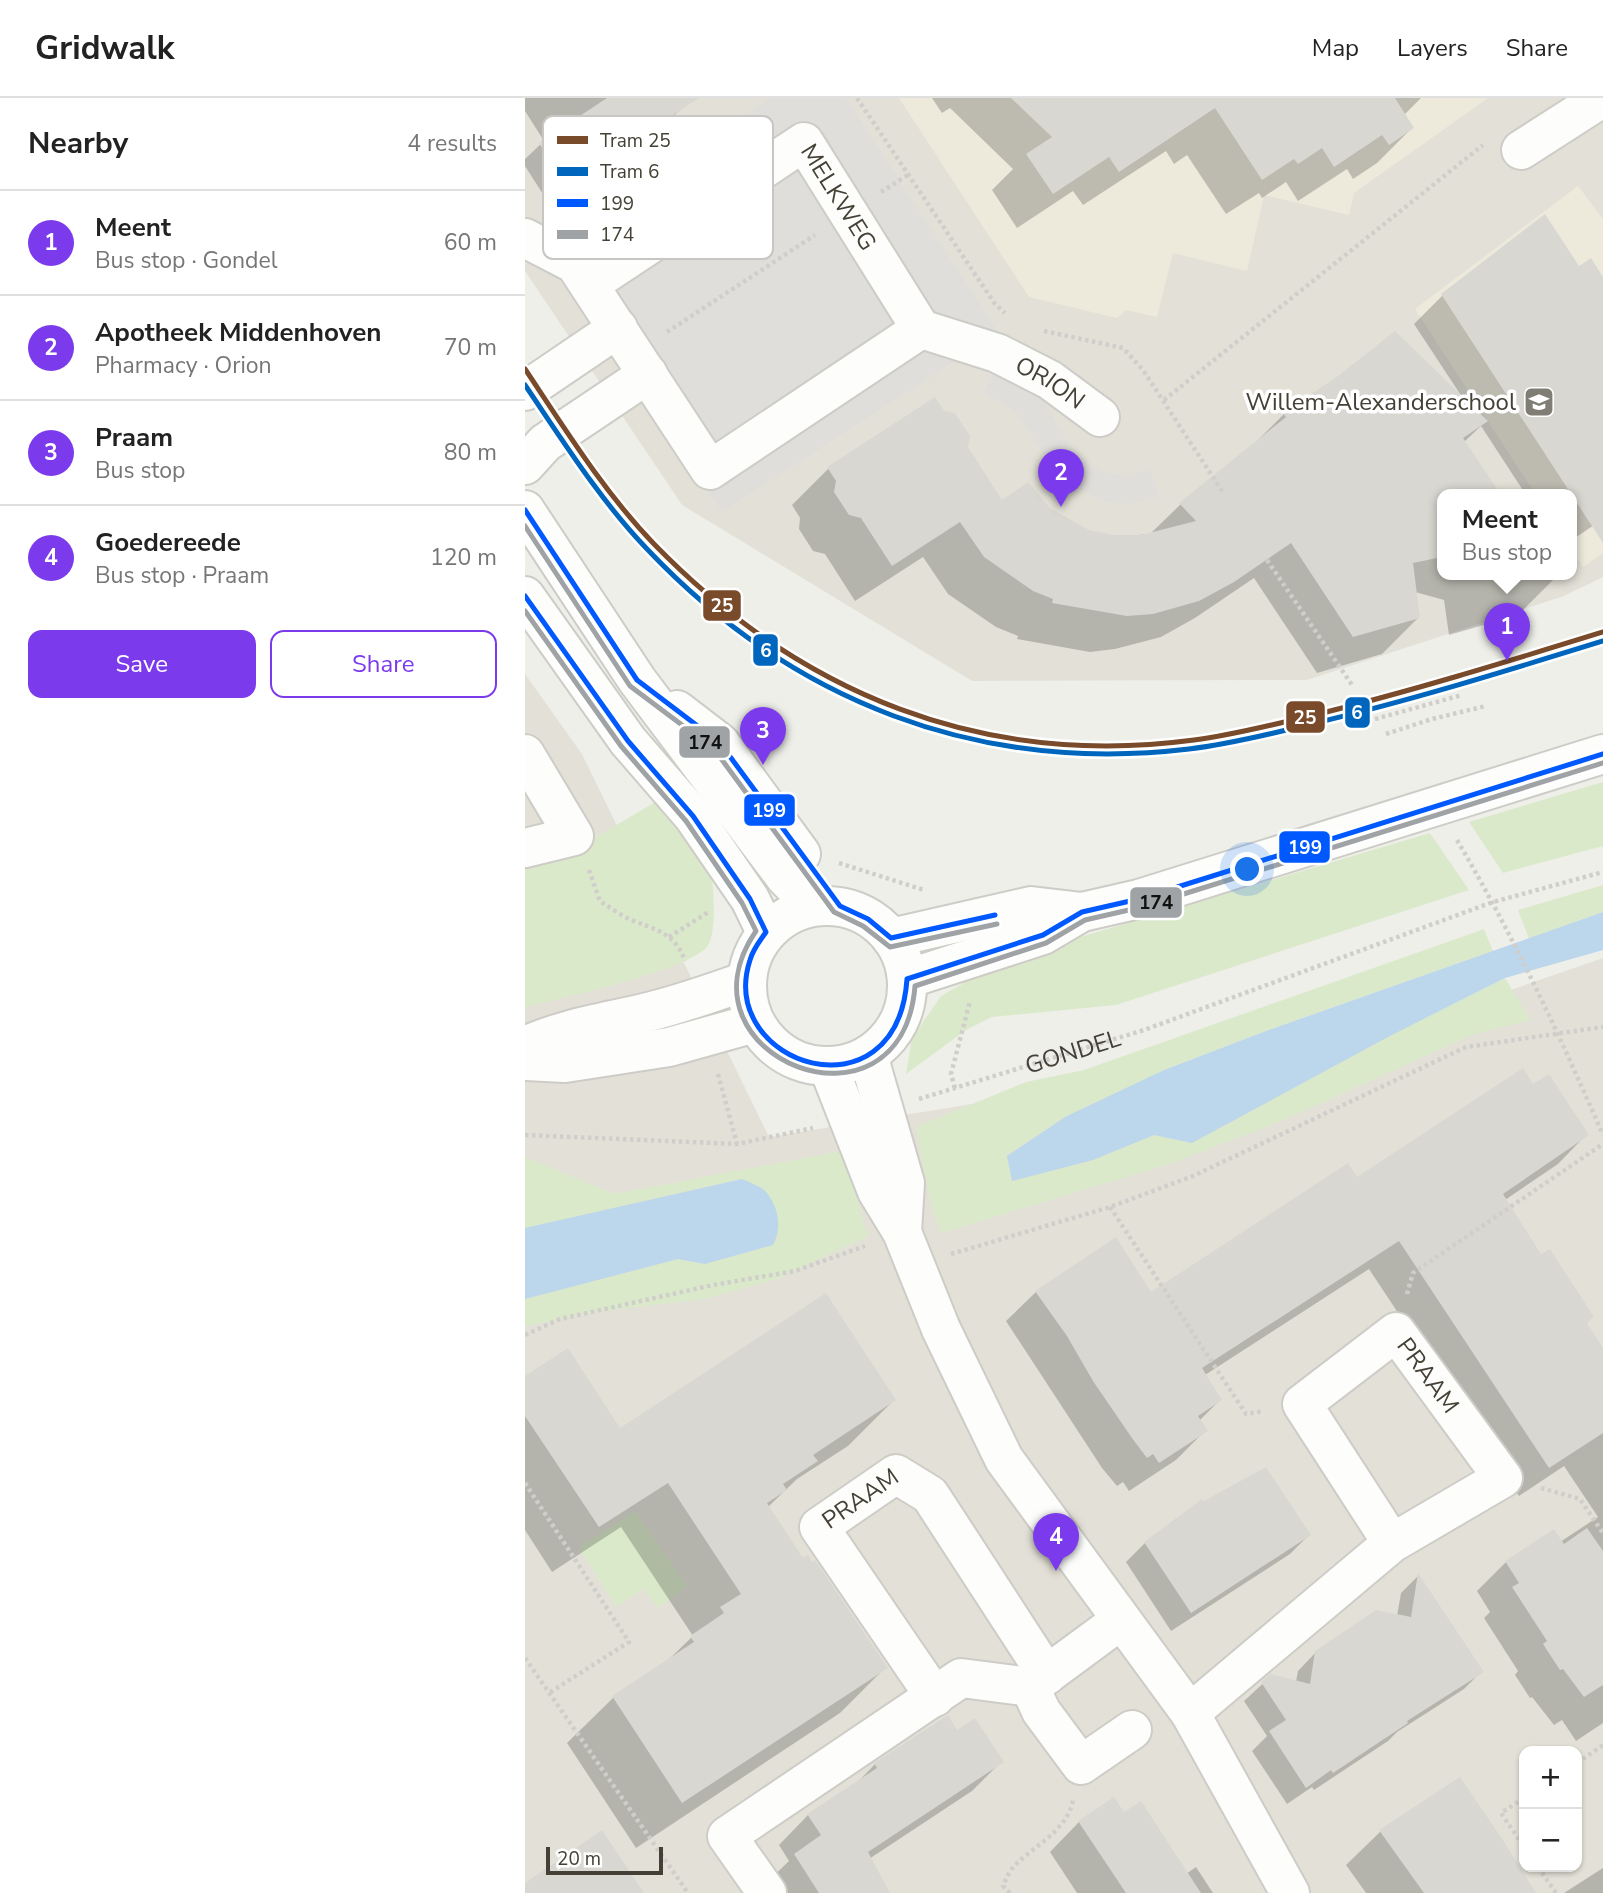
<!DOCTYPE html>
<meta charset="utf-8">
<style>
body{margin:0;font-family:"Nunito Sans",sans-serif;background:#f2f2f2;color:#222}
.controls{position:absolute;right:21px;bottom:21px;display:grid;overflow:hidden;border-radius:14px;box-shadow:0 2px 5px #0004}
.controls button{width:63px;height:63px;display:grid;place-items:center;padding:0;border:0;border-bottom:2px solid #e0e0e0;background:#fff;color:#222;font:35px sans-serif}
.scale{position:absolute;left:21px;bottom:18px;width:117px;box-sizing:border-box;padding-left:7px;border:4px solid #454036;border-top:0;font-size:19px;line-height:24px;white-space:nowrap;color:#454036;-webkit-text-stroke:5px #fff;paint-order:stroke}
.you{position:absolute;left:723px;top:772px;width:24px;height:24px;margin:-18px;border:5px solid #fff;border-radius:50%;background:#1a73e8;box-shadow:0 0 0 10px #1a73e833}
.badge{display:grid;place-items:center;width:46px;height:46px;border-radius:50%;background:#7c3aed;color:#fff;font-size:23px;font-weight:700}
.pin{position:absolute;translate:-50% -58px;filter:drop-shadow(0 2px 4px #0008)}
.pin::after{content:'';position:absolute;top:37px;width:24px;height:21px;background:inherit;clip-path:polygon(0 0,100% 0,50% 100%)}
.popup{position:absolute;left:912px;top:391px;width:140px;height:91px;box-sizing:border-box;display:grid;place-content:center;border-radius:14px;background:#fff;filter:drop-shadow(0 2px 5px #0005);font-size:23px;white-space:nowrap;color:#767676}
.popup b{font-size:26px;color:#222}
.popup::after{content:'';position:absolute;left:50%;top:100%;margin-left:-14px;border:14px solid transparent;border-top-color:#fff}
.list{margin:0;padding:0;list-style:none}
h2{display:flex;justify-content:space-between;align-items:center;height:91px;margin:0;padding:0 28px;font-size:30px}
h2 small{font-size:23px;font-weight:400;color:#767676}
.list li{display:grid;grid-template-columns:46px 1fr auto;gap:21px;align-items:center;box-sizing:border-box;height:105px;padding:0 28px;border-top:2px solid #e0e0e0}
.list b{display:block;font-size:26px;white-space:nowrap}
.list p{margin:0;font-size:23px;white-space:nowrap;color:#767676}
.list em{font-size:23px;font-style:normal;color:#767676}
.actions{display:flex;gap:14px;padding:21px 28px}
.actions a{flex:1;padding:16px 0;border:2px solid #7c3aed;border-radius:14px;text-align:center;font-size:24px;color:#7c3aed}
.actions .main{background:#7c3aed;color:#fff}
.map{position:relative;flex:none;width:1078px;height:1795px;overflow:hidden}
header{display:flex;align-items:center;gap:42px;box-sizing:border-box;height:98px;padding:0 35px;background:#fff;border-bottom:2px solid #e0e0e0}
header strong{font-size:33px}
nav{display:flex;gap:38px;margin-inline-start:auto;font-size:24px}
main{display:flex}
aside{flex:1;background:#fff}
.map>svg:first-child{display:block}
</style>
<header>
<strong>Gridwalk</strong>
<nav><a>Map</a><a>Layers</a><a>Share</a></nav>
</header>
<main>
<aside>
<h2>Nearby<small>4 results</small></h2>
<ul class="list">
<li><span class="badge">1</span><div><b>Meent</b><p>Bus stop · Gondel</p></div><em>60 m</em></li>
<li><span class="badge">2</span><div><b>Apotheek Middenhoven</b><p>Pharmacy · Orion</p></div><em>70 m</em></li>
<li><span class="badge">3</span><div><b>Praam</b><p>Bus stop</p></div><em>80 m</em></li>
<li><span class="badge">4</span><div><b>Goedereede</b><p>Bus stop · Praam</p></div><em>120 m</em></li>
</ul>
<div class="actions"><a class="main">Save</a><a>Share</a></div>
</aside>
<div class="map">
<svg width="1078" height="1795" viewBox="0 0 1078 1795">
<rect width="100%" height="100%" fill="#efefea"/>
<path fill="#e3e1d7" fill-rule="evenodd" d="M0,0H1078V479L1039,498L782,582L447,583L157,407L0,173ZM917,397H1047V477H917Z
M0,576L57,656L244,1039L841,942L1078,860V1795H0ZM999,1653H1052V1769H999Z"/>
<path fill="#edeadc" d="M374,0H963L829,95L824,117L739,97L722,173L648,155L632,219L601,212L592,220L504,199Z
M1053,88L1078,121V455L1058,469L1047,452V397H1011L890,211Z"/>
<path fill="#dbe9cb" d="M1078,684V748L978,775L944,724Z
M137,700C152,721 171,743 183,766C190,780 192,838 182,849C161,873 36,900 0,909V758L51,751Z
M905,735L944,792L591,907L467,919L441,932L381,976L387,940L416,898L465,870L515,851Z
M1078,787V814L1004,841L993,812Z
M959,831L968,853L741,933L639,972L540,1019L482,1057L487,1083L568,1062L630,1037L667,1045L863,939L980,880L1005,922L949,936L754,1024L644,1066L416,1135L406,1106L391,1029L501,984L559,972Z
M317,1053L343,1138L252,1181L179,1201L71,1214L0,1228V1201L153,1161L180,1166L247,1147L253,1139L217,1081L0,1130V1059L89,1096Z
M110,1413L162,1488L133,1510L119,1491L91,1509L54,1449Z"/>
<path fill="#dfdeda" d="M245,0H321L474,235L197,414L22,145Z
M470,270L501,284L517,300L542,344L563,364L576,373L601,378L625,371L635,398L621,403L599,406L579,403L547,387L527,369L492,315L458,294Z"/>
<path fill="#bcd6eb" d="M1078,814V852L980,880L863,939L667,1045L629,1037L568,1062L487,1083L482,1058L540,1019L639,972L741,933Z
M217,1081C224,1084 232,1087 238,1091C253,1105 258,1129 248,1147L180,1166L153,1161L0,1201V1130Z"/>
<path fill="#0003" d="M0,0H151L157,10L139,27L23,104L0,68V61L19,43L0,13Z
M407,0H896L879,17L887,30L852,65L828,81L822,71L773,103L761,84L737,100L734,95L701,116L662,57L649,66L641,53L558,107L548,93L492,130L467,92L488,71L425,10L417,15Z
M1020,119L1054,171L1078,182V421L1047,442V397H1001L956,328L939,344L917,397V477H1027L1029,481L993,517L924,537L919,502L890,494L893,520L857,556L792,575L729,480L670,520L636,539L590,551L565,554L492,541L493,538L471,529L423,496L398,459L330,503L300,456L288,453L274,431L275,420L267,407L303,371L441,350L476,404L524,412L564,434L589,439L625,436L655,407L723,352L759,316L814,280L937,299L889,226L917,198Z
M1008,988L1062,1036L1033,1066L980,1102L1078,1253V1625L1051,1643L1037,1622L1029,1627L1007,1599L1005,1600L990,1577L993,1573L959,1520L965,1514L952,1493L981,1464L1035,1444L1073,1419L1039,1368L994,1398L844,1171L680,1277L695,1302L674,1323L680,1333L651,1362L604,1393L598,1384L592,1388L577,1370L481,1223L511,1194L590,1142L626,1197L832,1082Z
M0,1281L94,1332L369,1302L323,1348L272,1381L243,1409L278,1462L361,1569L315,1615L111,1750L42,1645L88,1600L139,1566L168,1538L96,1429L27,1474L0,1432Z
M784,1437L765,1456L646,1533L601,1464L620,1445Z
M893,1478L957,1573L939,1591L872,1634L863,1643L789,1692L787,1689L762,1706L727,1653L742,1638L719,1603L746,1578L771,1584L773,1573L791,1554L872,1518L876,1495Z
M432,1634L477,1663L447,1693L344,1761L361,1795H246L240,1786L264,1763L254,1747L283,1717L330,1687L350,1666Z
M935,1682L1010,1795H841L821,1767L855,1734Z
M598,1716L661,1776L671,1769L688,1795H552L525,1754L554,1724Z
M1078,1770V1795H1039Z"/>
<path fill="#d9d7d2" d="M82,0H174L42,87L14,45Z
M486,0H870L889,30L864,47L857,37L809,69L797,50L773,66L769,61L737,82L690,10L594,74L584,59L528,96L501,56L527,39Z
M1020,116L1054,168L1066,160L1078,179V445L916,196Z
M870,233L963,323L938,340L976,397H917V459L888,465L895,520L828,539L766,445L709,484L674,503L628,516L602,518L527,505L528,501L508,493L459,459L435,424L367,468L336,420L324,417L309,394L311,383L302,369L410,299L419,313L430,315L445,338L443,349L477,402L503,384L525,410L564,432L589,437H616L671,423L654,405L761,319L758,315L813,278Z
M998,970L1008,986L1024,976L1064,1037L978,1096L1016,1156L1025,1151L1069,1219L1062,1225L1078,1250V1335L1024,1370L874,1143L677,1270L697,1302L673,1318L683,1333L634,1365L628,1356L622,1360L607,1340L568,1283L542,1238L510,1193L591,1139L626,1194L823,1065L832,1079Z
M301,1195L371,1302L288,1357L293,1363L258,1386L262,1392L242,1405L278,1460L283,1457L287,1464L290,1462L363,1570L157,1705L87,1598L169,1544L165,1538L199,1515L195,1509L216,1496L143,1385L74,1429L0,1318V1278L43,1250L95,1330Z
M741,1369L786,1437L666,1515L619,1444L677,1401L679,1403Z
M1062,1430L1078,1453V1587L1059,1599L1038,1571L1035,1572L1018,1546L1022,1543L987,1489L994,1485L980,1463L1029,1431L1039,1446Z
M893,1475L959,1574L882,1623L883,1625L808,1675L806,1672L781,1690L744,1633L761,1622L736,1584L746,1576L785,1586L790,1553L851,1512L886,1519Z
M423,1617L432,1632L450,1620L479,1664L343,1754L365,1795H294L269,1756L296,1737L282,1716L352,1670L349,1665Z
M935,1679L978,1742L1011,1795H899L854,1732Z
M589,1699L599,1714L616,1703L676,1795H601L553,1723Z
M77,1732L119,1795H0V1785Z"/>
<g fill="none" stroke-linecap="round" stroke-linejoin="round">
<g stroke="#cdccc7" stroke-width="42">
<g id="minor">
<path d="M996,52L1077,0"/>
<path d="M0,140L50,166L185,372L396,231"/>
<path id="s2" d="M65,186L279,44L396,231L472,255L525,282L575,319"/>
<path d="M0,293L93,230"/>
<path d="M0,367L20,345L123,276"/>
<path d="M0,412L112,582L260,779L288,808"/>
<path d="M0,498L103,643L168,718L225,801L241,834"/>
<path d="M152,612L195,645L276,756"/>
<path d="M0,656L49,738L0,750"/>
<circle cx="302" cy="888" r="80"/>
<path d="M366,840L506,808L557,814"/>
<path d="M382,881L518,837L557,814L614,801L1078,656"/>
<path d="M0,948C41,929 84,924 127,913C159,905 190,894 221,883"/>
<path d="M343,957L380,1085L377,1134"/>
<path d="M0,963L40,965L144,949L230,925"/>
<path d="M303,968L352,1093L377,1134L416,1231L479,1361L665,1615L765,1795"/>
<path d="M505,1589L516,1613L556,1667L607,1632"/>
<path id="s3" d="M410,1599L294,1429L371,1376L405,1397L522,1577"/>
<path id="s4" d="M665,1615L867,1445L777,1306L871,1234L978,1380L867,1445"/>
<path d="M242,1795L202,1738L436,1580L505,1589L596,1522"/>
</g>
</g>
<g stroke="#d0cecb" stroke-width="4.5" stroke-dasharray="3.5 3.5" stroke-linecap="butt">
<path d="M332,0L470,206L480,215"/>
<path d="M356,94L383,77"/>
<path d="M519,233L598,250L618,272L699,396"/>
<path d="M142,234L290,137"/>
<path d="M639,302L958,47"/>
<path d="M742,462L827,587"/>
<path d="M850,621L937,597"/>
<path d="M861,636L907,621L961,608"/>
<path d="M932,742C988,837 1034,936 1078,1037"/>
<path d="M314,765L399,792"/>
<path d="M64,772L75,803C84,809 94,816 104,821C130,832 150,834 160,863"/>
<path d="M144,839L185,813"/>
<path d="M193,976L212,1046"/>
<path d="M430,990L426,976L445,903"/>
<path id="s1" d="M394,1001L619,932L968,804L1078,774"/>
<path d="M0,1037L212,1046L288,1030"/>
<path d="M585,1109L721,1316L739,1313"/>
<path d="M426,1156L585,1109L668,1078L941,949L1078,929"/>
<path d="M882,1196L888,1175L1078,1046"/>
<path d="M0,1237L35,1221L188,1187L270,1173L340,1148"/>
<path d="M0,1385L104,1544L24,1595"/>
<path d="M1016,1390L1055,1401L1078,1435"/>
<path d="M0,1560L163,1795"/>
<path d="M1052,1665L1078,1647"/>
<path d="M999,1700L976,1715L999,1749"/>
<path d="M1013,1769L1031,1795"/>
<path d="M485,1795L478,1788C481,1781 484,1774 489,1768C510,1747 542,1733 548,1702"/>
</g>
<use href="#minor" stroke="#fdfdfc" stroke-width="38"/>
<g stroke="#fff" stroke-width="10">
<path id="bus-1" d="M0,412L112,582L195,645L315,808L343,821L366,840L470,817
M0,498L103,643L168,718L225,801L241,834C235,843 228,851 225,862C191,967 372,1025 382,881L518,837L557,814L614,801L1078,656"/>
</g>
<g stroke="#fff" stroke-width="10">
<path id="bus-2" d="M0,428L105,588L189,651L309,814L338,828L365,849L472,826
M0,513L96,648L161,723L217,805L231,833C144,960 377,1050 390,888L521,845L560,822L617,809L1078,665"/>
</g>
<use href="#bus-1" stroke="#0059ff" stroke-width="5"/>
<use href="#bus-2" stroke="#9fa3a5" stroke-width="5"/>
<g stroke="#fff" stroke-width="10">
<path id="tram-1" d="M0,271C40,331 79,394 129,446C276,597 458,670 669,642C708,637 746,627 785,618C884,594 981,564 1078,534"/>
</g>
<g stroke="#fff" stroke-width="10">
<path id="tram-2" d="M0,287C38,343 75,402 122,451C267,604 453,676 664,651C705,646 746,636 786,626C884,603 981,573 1078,543"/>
</g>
<use href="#tram-1" stroke="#7a4b2a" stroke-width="5"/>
<use href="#tram-2" stroke="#0065bd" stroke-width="5"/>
</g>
<defs>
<g id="school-square" transform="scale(1.575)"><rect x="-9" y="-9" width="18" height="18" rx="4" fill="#807d75" stroke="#fff"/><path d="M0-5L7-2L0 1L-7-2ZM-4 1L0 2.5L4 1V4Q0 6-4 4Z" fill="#fff"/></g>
</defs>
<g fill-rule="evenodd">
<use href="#school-square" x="1014" y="304"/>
</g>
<g text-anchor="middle" stroke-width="7" stroke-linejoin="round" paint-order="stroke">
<g font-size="24" fill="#454036" stroke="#fff">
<text dy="8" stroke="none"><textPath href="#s2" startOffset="322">MELKWEG</textPath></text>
<text dy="8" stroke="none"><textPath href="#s2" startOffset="618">ORION</textPath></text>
<text dy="8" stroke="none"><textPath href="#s1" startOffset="161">GONDEL</textPath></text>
<text dy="8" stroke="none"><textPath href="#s4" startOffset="602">PRAAM</textPath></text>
<text dy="8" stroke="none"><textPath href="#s3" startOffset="256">PRAAM</textPath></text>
</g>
<g font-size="24" fill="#454036" stroke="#fff" text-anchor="end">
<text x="991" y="312">Willem-Alexanderschool</text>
</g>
</g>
<rect x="18" y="18" width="230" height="143" rx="10" fill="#fff" stroke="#c7c6c3" stroke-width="2"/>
<rect x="32" y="38" width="31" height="8" fill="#7a4b2a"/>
<rect x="32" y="69" width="31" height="9" fill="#0065bd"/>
<rect x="32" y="101" width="31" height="8" fill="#0059ff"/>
<rect x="32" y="132" width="31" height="9" fill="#9fa3a5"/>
<g font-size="19" fill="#454036">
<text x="75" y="49">Tram 25</text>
<text x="75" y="80">Tram 6</text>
<text x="75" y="112">199</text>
<text x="75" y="143">174</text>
</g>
<g stroke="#fff" stroke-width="2.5">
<rect x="177" y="491" width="40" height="33" rx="7" fill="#7a4b2a"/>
<rect x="227" y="535" width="27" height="34" rx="7" fill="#0065bd"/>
<rect x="819" y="598" width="27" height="33" rx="7" fill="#0065bd"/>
<rect x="760" y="602" width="41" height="34" rx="7" fill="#7a4b2a"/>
<rect x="153" y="627" width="53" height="34" rx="7" fill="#9fa3a5"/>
<rect x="218" y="695" width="53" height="34" rx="7" fill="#0059ff"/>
<rect x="753" y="732" width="53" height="34" rx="7" fill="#0059ff"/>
<rect x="604" y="788" width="54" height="33" rx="7" fill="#9fa3a5"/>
</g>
<g font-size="19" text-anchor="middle" font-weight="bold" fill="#fff">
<text x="197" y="514">25</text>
<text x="241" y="559">6</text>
<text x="832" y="621">6</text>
<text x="780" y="626">25</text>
<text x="244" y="719">199</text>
<text x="780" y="756">199</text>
</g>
<g font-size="19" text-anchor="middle" font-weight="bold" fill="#111">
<text x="180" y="651">174</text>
<text x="631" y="811">174</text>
</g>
</svg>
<div class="controls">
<button>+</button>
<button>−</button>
</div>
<div class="scale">20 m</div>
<div class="you"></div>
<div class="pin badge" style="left:982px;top:563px">1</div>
<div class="popup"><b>Meent</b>Bus stop</div>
<div class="pin badge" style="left:536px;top:409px">2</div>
<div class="pin badge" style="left:238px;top:667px">3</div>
<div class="pin badge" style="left:531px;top:1473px">4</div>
</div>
</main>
